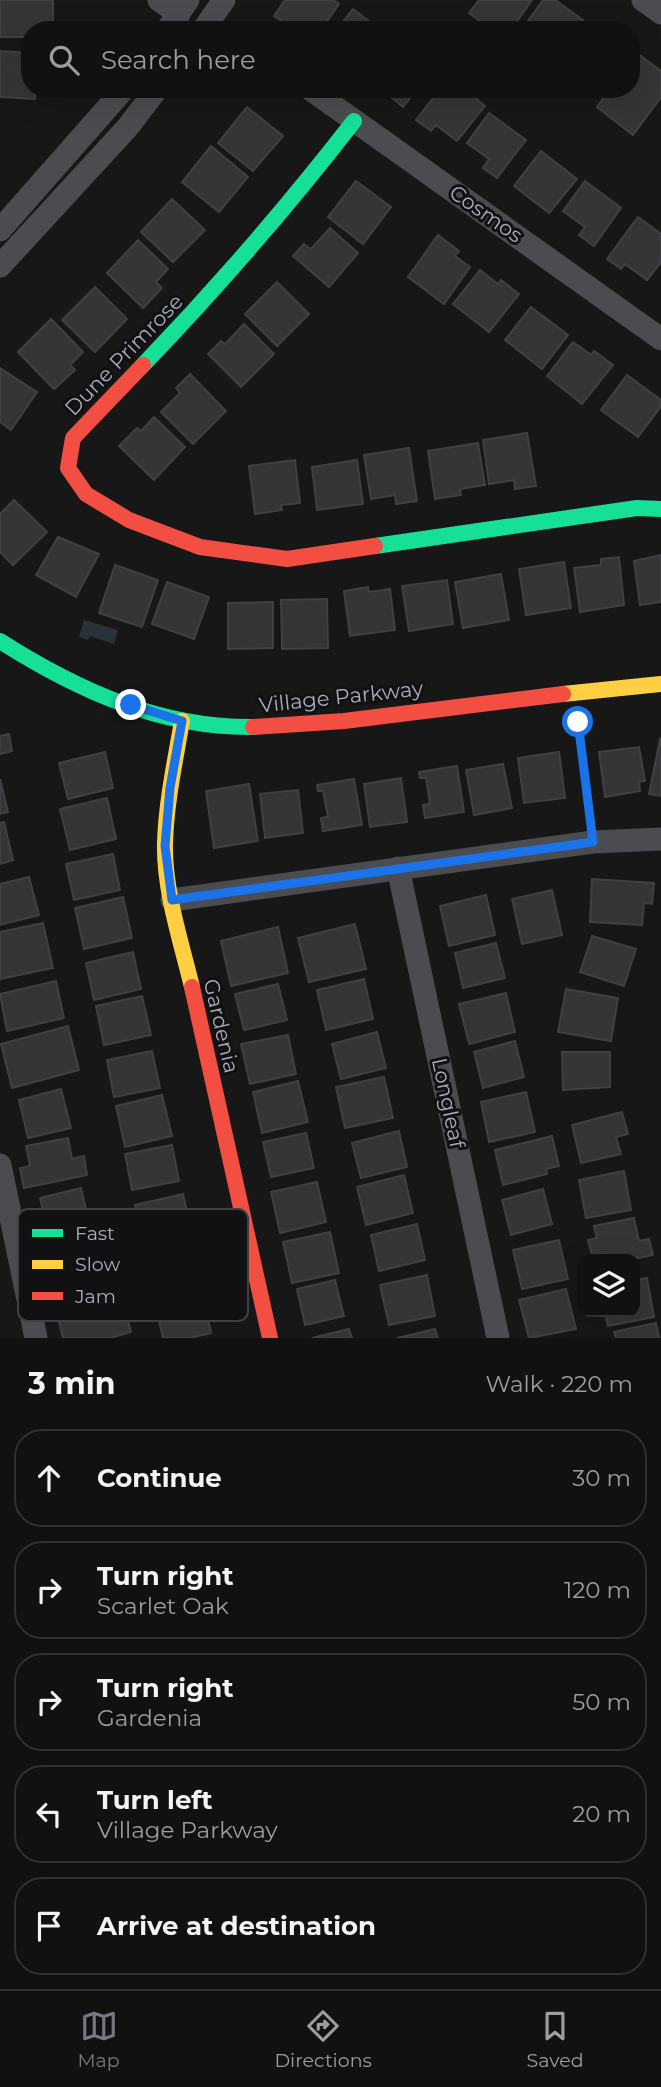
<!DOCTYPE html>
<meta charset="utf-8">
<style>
body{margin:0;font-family:Montserrat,sans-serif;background:#1a1a1a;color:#f1f3f6}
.controls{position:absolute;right:21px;bottom:21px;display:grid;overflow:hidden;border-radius:14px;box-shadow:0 7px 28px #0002}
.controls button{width:63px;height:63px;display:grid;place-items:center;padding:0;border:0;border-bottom:2px solid #303131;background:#111;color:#f1f3f6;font:35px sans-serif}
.stop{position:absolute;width:21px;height:21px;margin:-16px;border:5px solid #1a73e8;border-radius:50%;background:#fff}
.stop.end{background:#1a73e8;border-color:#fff;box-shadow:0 2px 7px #0008}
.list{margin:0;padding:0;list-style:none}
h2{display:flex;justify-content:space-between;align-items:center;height:91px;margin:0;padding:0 28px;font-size:30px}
h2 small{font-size:23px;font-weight:400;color:#9c9d9f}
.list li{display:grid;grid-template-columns:46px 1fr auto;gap:21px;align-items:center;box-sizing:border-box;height:98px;margin:0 14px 14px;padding:0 14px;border:2px solid #303131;border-radius:28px}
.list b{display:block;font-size:26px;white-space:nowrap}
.list p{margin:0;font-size:23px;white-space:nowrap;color:#9c9d9f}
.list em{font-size:23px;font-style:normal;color:#9c9d9f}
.icon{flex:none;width:38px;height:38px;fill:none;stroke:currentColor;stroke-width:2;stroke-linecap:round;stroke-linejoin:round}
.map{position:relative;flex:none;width:661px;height:1338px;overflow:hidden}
.search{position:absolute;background:#111;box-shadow:0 7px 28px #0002;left:21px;right:21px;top:21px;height:77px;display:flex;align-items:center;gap:18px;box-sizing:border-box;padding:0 24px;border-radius:28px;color:#9c9d9f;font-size:26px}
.sheet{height:651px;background:#111}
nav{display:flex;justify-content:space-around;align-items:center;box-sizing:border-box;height:98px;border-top:2px solid #303131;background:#111;font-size:19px;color:#9c9d9f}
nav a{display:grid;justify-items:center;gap:4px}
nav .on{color:#757880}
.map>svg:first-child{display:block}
</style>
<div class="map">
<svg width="661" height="1338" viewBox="0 0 661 1338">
<rect width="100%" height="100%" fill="#171717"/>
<path fill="#2a3239" d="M84,620L118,630L114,644L90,636L88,640L79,637Z"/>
<path fill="#353536" stroke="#3f4043" stroke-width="2" d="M0,0H53V30H30V37H0Z
M285,0H333L339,4L321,30H305L294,22L290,27L274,16Z
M479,0H532L511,30H493L469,13Z
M543,0H555L583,20L577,30H532L525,25Z
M353,9L381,30H337Z
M0,51L30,53V89H36L35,99L0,97Z
M637,53L661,71V97L633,135L597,107L610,89H631V61Z
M381,89H417L403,107Z
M440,89H464L485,106L457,141L436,125L431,131L416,120Z
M247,107L283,136L253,171L218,143Z
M489,113L526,140L497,178L483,168L489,159L467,143Z
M211,146L248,177L219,212L182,182Z
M541,151L577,179L549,213L514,186Z
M356,181L391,207L363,244L328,217Z
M585,181L621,208L594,246L579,235L585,227L563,211Z
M172,199L205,230L173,262L141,232Z
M638,217L661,234V262L647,280L625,264L621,269L607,259Z
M330,228L358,253L329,287L293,256L304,244L311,249Z
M438,235L459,251L455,256L470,267L444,304L408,277Z
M138,240L168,269L156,282L162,288L143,308L107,273Z
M480,270L498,284L501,280L519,294L489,332L453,304Z
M277,282L309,314L277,346L245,314Z
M95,287L127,319L95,352L62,320Z
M531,307L568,335L542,369L505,340Z
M51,319L83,352L70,365L75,370L54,389L18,352Z
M244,324L274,354L241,387L208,354L221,341L225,344Z
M573,342L591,355L594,351L613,365L582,404L547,376Z
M0,368L37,392L11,430L0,422Z
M190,374L226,411L193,444L161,412L180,393L176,388Z
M627,375L661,400V406L638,437L601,410Z
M154,417L185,447L154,480L119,446L137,428L141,431Z
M527,433L536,486L515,489L514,480L489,484L483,440Z
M478,443L485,485L460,489L461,495L435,499L428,451Z
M409,448L417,501L396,504L395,495L371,499L364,455Z
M295,460L300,503L281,505L282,510L255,514L249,466Z
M357,460L363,504L317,510L312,467Z
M14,500L47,532L13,565L0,552V514Z
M58,537L99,554L76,597L36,575Z
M661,555V602L640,605L634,561Z
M619,557L624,605L580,612L574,568L601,565V559Z
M564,562L571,608L526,615L519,569Z
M115,565L158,580L142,627L99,613Z
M501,574L509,620L463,628L455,582Z
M447,580L453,624L409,631L402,586Z
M167,582L209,597L194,639L152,624Z
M368,587L369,592L390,589L395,630L350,636L344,591Z
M327,599L328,648L282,649L281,600Z
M273,602V648L228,649V603Z
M9,734L12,751L0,754V736Z
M660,739L661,740V796L649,794Z
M639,747L645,781L639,782L640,791L605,797L599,752Z
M105,752L113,788L68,799L59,763Z
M559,752L565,798L524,803L518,758Z
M503,764L512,808L474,815L466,770Z
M457,766L464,812L425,818L423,805L430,804L426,778H420L419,772Z
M401,778L407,822L370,827L364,784Z
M0,779L8,812L0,814Z
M354,779L362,825L323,831L321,818L328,817L323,791H318L317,785Z
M249,784L258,841L214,848L206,791Z
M298,790L303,833L265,838L260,794Z
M107,798L116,839L70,850L60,809Z
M4,822L13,860L0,864V823Z
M113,854L120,890L74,900L66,864Z
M29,877L39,915L0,925V884Z
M592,879L654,883L652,904L644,903L642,925L590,922Z
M552,890L562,935L522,944L512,899Z
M486,895L495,935L449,946L440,906Z
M123,897L132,938L84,949L75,908Z
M43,923L53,968L0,979V932Z
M355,924L366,969L309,982L298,938Z
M278,927L288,973L231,986L221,941Z
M592,936L636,949L624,986L580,972Z
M496,943L505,978L463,988L455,953Z
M133,952L141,989L94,1000L86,963Z
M364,979L373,1019L326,1030L317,990Z
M56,981L64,1018L7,1031L0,994Z
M278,984L287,1020L244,1030L235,994Z
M566,989L618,998L611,1041L558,1032Z
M506,993L515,1032L469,1044L459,1004Z
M142,996L151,1035L104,1045L96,1006Z
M68,1026L79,1070L12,1088L1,1044Z
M377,1032L386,1068L341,1079L332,1044Z
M288,1035L296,1074L250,1084L241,1044Z
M515,1041L524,1077L483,1088L474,1052Z
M152,1051L160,1088L114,1097L107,1060Z
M562,1052H610V1087L563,1090Z
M384,1077L393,1118L345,1128L336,1087Z
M298,1081L308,1122L262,1133L253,1092Z
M61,1089L71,1128L28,1138L19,1100Z
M526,1092L535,1132L489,1142L481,1102Z
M162,1095L172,1136L125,1147L116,1106Z
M622,1112L628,1134L616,1137L621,1154L581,1163L572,1125Z
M399,1131L407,1167L361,1178L352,1143Z
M306,1133L314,1168L271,1177L263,1142Z
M552,1136L559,1166L546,1169L547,1174L503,1185L495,1150Z
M68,1138L72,1159L84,1156L87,1175L24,1188L20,1168L30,1166L26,1146Z
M172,1145L179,1181L132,1190L125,1154Z
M624,1171L631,1210L586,1218L579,1180Z
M404,1175L413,1213L366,1225L357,1187Z
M317,1182L326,1222L280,1233L271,1192Z
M81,1188L90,1227L49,1237L40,1198Z
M543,1189L552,1224L511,1235L502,1200Z
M183,1194L192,1235L144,1245L135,1205Z
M634,1218L639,1241L649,1239L653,1255L633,1259H601L600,1254L592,1255L588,1240L597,1238L594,1226Z
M417,1224L425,1260L379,1271L371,1235Z
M330,1232L339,1273L292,1283L283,1242Z
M559,1240L568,1279L522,1289L513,1250Z
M427,1275L435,1316L389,1325L380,1285Z
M647,1278L654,1317L608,1326L605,1312H635V1280Z
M335,1280L344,1316L305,1325L297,1289Z
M119,1288L131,1332L110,1338H63L55,1306Z
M566,1289L576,1329L529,1338L519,1300Z
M202,1291L211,1333L190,1338H163L155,1302Z
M656,1323L659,1338H616L614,1332Z
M349,1329L352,1338H312Z
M435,1329L438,1338H397Z"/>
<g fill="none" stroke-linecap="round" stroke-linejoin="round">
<path stroke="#4d4e52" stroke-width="4.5" stroke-dasharray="3.5 5" stroke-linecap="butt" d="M578,722L591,822"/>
<path stroke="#4b4c50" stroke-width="23" d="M159,0L179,14
M643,0L661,13
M167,30L188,0
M203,30L224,0
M310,89L661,339
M0,230L124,89
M0,266L127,128L157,89
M398,868L498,1338
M172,900L593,842L661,839
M0,1165L36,1338"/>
<path stroke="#16e098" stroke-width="16" d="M143,365C217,288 288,206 354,121
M375,546L637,508L661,509
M0,641C77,690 160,728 253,727"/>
<path stroke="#ffcf43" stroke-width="16" d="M563,694L661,684
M182,721C175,762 166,803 165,844C164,891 181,941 192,987"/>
<path stroke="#f24e42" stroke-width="16" d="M143,365L73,438L68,468L86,494L129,520L200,547L287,559L375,546
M253,727L344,721L563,694
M192,987L270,1338"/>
</g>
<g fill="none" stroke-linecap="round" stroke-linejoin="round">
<path stroke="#1a73e8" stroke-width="9" d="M131,705L182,721L170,788L165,846L172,900L593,842L578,722"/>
</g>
<g text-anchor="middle" stroke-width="6" stroke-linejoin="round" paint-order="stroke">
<g font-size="21" fill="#a8adb8" stroke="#111113">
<text transform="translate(486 214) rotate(35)" y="7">Cosmos</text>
<text transform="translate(124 355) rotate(-46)" y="7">Dune Primrose</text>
<text transform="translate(341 697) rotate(-6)" y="7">Village Parkway</text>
<text transform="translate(221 1026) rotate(77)" y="7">Gardenia</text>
<text transform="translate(448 1103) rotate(78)" y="7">Longleaf</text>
</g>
</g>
<rect x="18" y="1209" width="230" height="112" rx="10" fill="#111113" stroke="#3e4045" stroke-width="2"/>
<rect x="32" y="1229" width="31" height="8" fill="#16e098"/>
<rect x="32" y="1260" width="31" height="9" fill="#ffcf43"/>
<rect x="32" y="1292" width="31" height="8" fill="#f24e42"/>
<g font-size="19" fill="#a8adb8">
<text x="75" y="1240">Fast</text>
<text x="75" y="1271">Slow</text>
<text x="75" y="1303">Jam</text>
</g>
</svg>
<div class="controls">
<button><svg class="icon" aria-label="layers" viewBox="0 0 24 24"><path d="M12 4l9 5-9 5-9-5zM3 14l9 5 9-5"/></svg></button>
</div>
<div class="stop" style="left:578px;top:722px"></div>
<div class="stop end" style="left:131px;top:705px"></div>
<div class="search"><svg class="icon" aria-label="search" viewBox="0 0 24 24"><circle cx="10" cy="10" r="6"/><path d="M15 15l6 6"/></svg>Search here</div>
</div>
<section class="sheet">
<h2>3 min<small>Walk · 220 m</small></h2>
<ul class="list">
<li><svg class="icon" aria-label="ahead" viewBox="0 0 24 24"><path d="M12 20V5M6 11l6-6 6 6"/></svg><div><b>Continue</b></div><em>30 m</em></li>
<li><svg class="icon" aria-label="right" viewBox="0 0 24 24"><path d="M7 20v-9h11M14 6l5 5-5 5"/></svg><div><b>Turn right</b><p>Scarlet Oak</p></div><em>120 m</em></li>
<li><svg class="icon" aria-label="right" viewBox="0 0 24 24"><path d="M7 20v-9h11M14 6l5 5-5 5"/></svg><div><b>Turn right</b><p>Gardenia</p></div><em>50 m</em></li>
<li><svg class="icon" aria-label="left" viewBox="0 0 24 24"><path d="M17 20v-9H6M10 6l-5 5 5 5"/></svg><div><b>Turn left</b><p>Village Parkway</p></div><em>20 m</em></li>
<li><svg class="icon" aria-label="arrive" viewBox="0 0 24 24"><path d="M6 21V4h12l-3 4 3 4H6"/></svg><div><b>Arrive at destination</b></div></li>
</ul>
</section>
<nav>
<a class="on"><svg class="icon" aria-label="map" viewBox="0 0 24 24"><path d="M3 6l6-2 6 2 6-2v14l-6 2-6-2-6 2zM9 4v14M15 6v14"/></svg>Map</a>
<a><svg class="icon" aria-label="directions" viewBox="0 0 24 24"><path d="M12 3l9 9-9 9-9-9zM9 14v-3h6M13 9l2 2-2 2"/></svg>Directions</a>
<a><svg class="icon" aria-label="saved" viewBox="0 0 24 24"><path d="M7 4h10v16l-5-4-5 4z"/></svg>Saved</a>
</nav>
